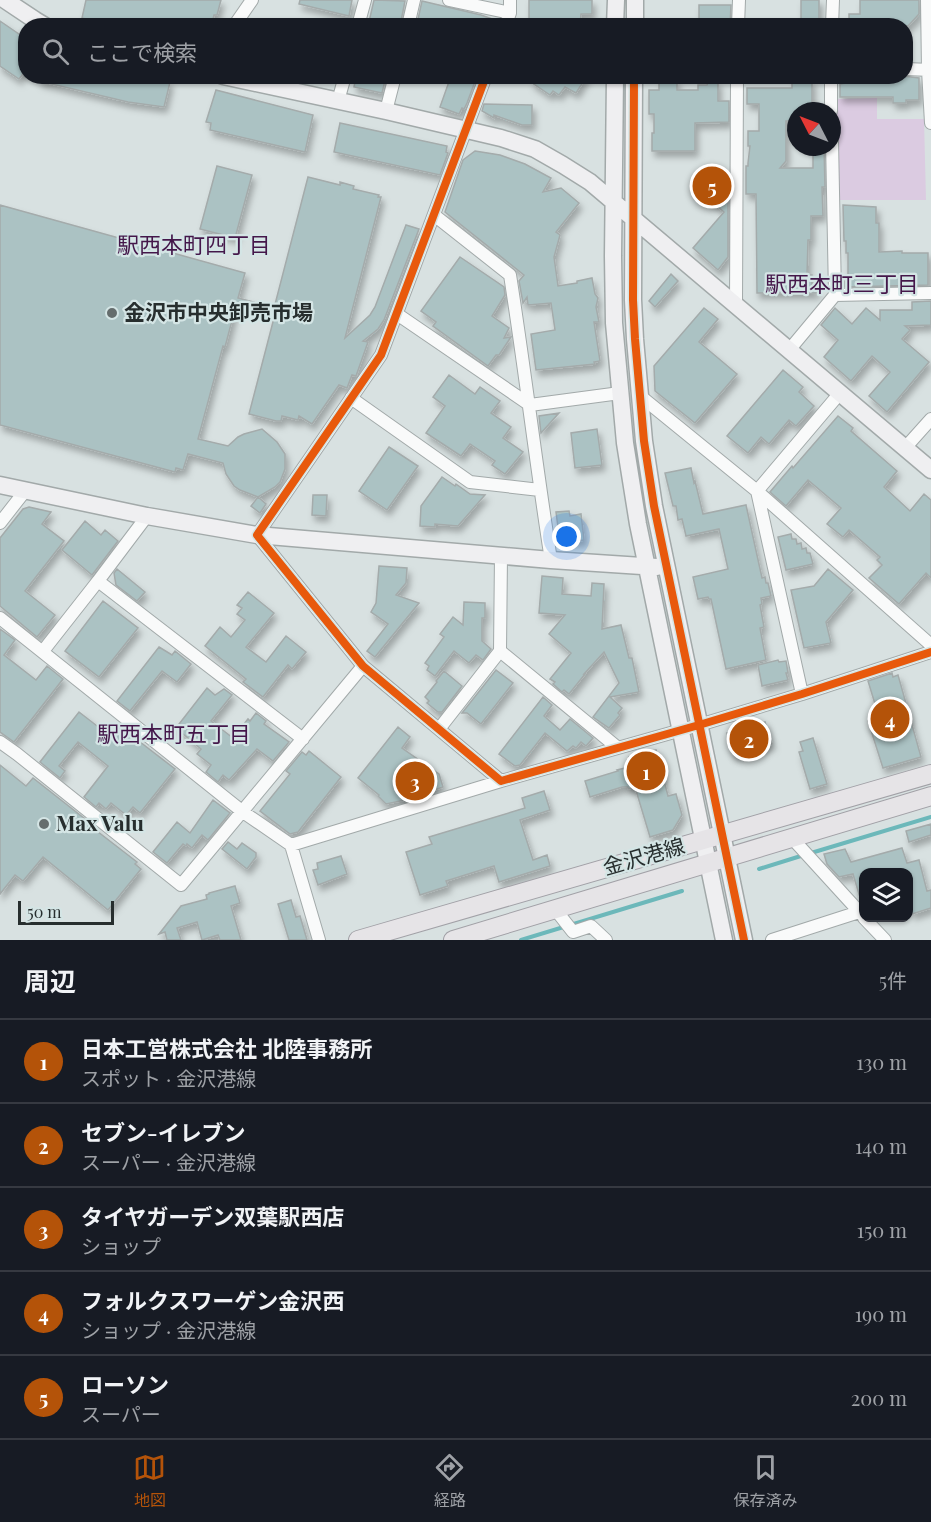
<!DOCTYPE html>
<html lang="ja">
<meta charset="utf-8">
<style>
body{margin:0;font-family:"Playfair Display","Noto Sans JP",serif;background:#20242c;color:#f1f3f6}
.controls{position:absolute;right:18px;bottom:18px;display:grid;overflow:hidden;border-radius:12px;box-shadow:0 2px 4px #0004}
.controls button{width:54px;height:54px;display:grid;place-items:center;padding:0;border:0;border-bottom:2px solid #363941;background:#171b24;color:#f1f3f6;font:30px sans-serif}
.compass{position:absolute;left:787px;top:102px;width:54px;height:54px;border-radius:50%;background:#171b24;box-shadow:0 2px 4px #0004;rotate:312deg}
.scale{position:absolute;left:18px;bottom:15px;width:96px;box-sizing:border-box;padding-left:6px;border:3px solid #272e2e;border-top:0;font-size:16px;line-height:21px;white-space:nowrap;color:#272e2e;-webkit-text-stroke:4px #d4e5e5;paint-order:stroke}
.you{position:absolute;left:567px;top:537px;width:21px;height:21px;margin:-15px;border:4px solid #fff;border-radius:50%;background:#1a73e8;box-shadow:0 0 0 9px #1a73e833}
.badge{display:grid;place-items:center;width:39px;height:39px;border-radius:50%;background:#b45309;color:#fff;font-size:20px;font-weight:700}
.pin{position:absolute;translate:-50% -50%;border:3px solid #fff;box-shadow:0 2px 6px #0006}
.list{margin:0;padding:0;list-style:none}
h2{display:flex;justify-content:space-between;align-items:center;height:78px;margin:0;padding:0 24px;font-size:26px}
h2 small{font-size:20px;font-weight:400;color:#9ea1a6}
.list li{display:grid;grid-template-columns:39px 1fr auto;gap:18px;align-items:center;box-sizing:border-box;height:84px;padding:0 24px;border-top:2px solid #363941}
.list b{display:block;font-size:22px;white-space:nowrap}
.list p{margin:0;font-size:20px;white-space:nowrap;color:#9ea1a6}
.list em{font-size:20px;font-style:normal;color:#9ea1a6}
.icon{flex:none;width:33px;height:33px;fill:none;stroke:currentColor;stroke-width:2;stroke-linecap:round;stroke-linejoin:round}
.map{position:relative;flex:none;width:931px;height:940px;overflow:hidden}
.search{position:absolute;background:#171b24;box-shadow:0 2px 4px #0004;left:18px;right:18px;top:18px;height:66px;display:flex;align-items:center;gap:15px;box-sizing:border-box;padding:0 21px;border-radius:24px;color:#9ea1a6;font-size:22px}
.sheet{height:498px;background:#171b24}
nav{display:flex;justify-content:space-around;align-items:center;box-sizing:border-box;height:84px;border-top:2px solid #363941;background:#171b24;font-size:16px;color:#9ea1a6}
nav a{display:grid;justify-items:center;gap:3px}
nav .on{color:#b45309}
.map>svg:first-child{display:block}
</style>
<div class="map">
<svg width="931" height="940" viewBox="0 0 931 940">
<defs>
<filter id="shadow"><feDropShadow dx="3" dy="5.5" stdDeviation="3" flood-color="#0004"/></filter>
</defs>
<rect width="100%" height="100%" fill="#d8e1e1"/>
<path fill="#dbcbe1" d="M877,98V119H924L926,200H837V99Z"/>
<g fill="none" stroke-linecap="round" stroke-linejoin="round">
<path stroke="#6cb8ba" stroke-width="4" d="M811,853L931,817
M759,869L804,855
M521,940L682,891"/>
</g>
<path fill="#abc2c3" stroke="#a4abab" stroke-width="1.5" filter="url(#shadow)" d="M86,0H221L217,15H214L212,23L209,22L208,26H135L107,19L106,24L82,18Z
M300,0H352L349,16L299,4Z
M374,0L405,1L400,26H368Z
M529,0H592V14H581L580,26H529Z
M801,0H819V24H801Z
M860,0H919V14L908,26H882V23L849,25V14H860Z
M422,1L481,15L498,21L497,26L417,24Z
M699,5H731L730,26H699Z
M0,21L26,39V70L19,79L0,66Z
M39,76H156V79L170,82L164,107L128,102L39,81Z
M356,76H386L382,93L354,87Z
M451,76H477L467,103L464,109L462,108L459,114L440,107Z
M536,76H587L576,93L565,87L559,95L553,91L550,95L531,82Z
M903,76L919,78V100H906V103H893V97H840V84L846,83L847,77Z
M659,80H677V90H698V85H707L708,82L718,81V101H729V122L695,123V151H652V133H654V114H649V90H659Z
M792,80H812V111H796V121H786V161L780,168H813V147H824L825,187H822L823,216H811V240H808L807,275H812V288L818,293H757L756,194H746V166H748V163L750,146H748V131H759V104H747V88H792Z
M216,90L313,115L305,152L210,130L211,123L206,122Z
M484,104L532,105V125H522L494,115V118L482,111Z
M340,123L447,146L446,152L448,153L440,175L334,152Z
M475,151L500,155L525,164L551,178L543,192L561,188L579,203L556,232L560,235L554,257L558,286L577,283V281L592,278L595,294L598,298L596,307L599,322H594L600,361L594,362L595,364L536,370L531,334L555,330L551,303L528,305L527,297L523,303L519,281L524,275L445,212L463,160Z
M217,166L252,175L235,238L200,229Z
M709,168L728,184V257L718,270L693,248L724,212L694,186Z
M308,177L340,185V182L354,186L353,189L379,195L378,197H381L345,338L370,315L375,307L406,225L419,229L384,320L378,329L363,341L368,342L356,376L352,375L347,388L339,385L312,424L299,416L298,420L282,416L281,421H276L249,414L274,318L275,312H273Z
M0,205L245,273L238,298L253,302L235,309L225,347L223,346L198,439L228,446L238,437L244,434L262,429L277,442L285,454V469L280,482L275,487L258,497L240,490L234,486L226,474L223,463L188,454L183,470L176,468L175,472L0,425Z
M843,205L876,207V223H879V252L902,251V253H928V285L845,287V278H848V253H846V241H844Z
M460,257L504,287L505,295L492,316L509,328L504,338L511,337L499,355H496L488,366L433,326L436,322L421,311Z
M671,274L678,281L655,307L649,301Z
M931,301V325L905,326L910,330L902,339L929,362L887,412L869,396L890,372L872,356L851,381L824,357L838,340L821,325L835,308L852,324L866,308L880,320V310H912V302Z
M704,308L718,319L699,342L737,374L695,423L655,391L654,366Z
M783,370L803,387L799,392L814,406L796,426L789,420L769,444L761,437L748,453L727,436Z
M449,375L475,394L480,387L500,401L491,413L511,427L503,438L523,452L505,474L492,465L495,461L470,444L461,456L426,433L445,406L433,397Z
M559,413L541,433L539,416Z
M838,416L853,428L851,431L897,471L884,487L910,511L924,494L931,500V578L926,573L899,604L869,578L882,565L877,560L880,557L849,530L843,537L827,524L841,508L808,480L786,506L770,492L792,466L793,468Z
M597,429L602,465L575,468L571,433Z
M389,447L418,466L387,510L359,491Z
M691,468L694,483L695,481L703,514L746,505L762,578L765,577L766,583H768L771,596L761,598L762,604L760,605L764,627L760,628L766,660L726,669L711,599H709L708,597L698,599L693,577L728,569L719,529L686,536L682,519L678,520L676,506H673L665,473Z
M442,477L455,486L456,484L470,494L485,495L458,526L435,524V527L420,526L421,506Z
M313,495H327L326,516L312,515Z
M258,497L266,504L260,513L251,506Z
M29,507L51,512L42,524L64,541L25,591L55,615L37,637L0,606V538L23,509Z
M569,511L570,516L581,514L584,540L560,543L556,512Z
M85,521L101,535L105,530L118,541L92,575L62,550Z
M791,534L792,539H796L797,544L801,543L802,549L806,548L807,553H810L813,564L786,570L778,537Z
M379,566L407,568L406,583L396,595L419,603L375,657L367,651L388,624L371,612L376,603Z
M117,569L145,592L137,601L116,585L114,573Z
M828,569L853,590L826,622L831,643L804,648L791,590L814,586Z
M542,576L563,578L562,594L591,596L592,583L604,584L602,629L621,625L629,658H632L639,692L610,697L622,708L618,713L620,715L609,728L593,717L619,683L604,652L584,674H585L569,694L564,690L562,692L553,684L555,682L550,679L571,653L549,634L565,615L539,613Z
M248,592L274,613L246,647L266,662L286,636L306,652L292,669L288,665L263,697L243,682L246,679L205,646L220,627L231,637L245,620L237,614L242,608L237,605Z
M103,601L138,628L99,677L65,651Z
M464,602L485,603V618H482V641L491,649L483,660L476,655L469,663L454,651L435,676L427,670L429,666L425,663L444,637L440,634L453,617L463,625Z
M0,629L15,640L4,655L36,680L47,666L63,679L14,742L0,732Z
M159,647L172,655L175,651L191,664L177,682L162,671L130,711L117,701Z
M778,660L779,662L786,661L788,673H786L788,680L762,686L758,665Z
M496,670L513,683L481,724L467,713H462Z
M444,671L462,686L442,712H438L427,703L429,701L425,697L437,682L436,681Z
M892,673L893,677L898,675L921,757L883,768L868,721L879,717L868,681Z
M207,688L215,695L224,689L232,695L211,721L233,738L248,719L250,721L256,713L266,721L264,724L289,742L273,761L257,749L229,780L223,775L218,782L206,772L211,765L197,754L201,749L176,728Z
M543,697L552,705L544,716L560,730L570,719L593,738L586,746L581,742L576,748L573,746L567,751L545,733L520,765L515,766L499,754Z
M79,712L101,729L103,726L114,735L122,726L131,734V735L175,769L140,813L133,807L126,815L111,803L106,809L99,803L96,807L84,797L108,766L78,742L59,766L65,771L60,778L40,762Z
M765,722L772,744L734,755L727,733Z
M398,727L410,737L402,748L439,774L443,787L423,794L415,788L405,800L386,804L378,796L379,795L358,778Z
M813,738L827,784L810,789L799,752L803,751L800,742Z
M656,750L668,796L676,794L682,815L673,830L650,837L635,787L628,789V787H622L590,797L585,781L618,771L617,770L629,767L627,760L630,759L629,757Z
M309,751L341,777L298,832L290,834L260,811L290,774L286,771L302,752L306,755Z
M0,765L26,786L33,778L85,819L84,821L137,862L135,864L141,869L108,910L43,857L23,881L15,875L0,894Z
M544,791L550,810L520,820L533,860L547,855L550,866L499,882L494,866L446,881L448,886L420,895L406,852L432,844L429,837L525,808L522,798Z
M213,800L230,813L208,840L202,835L192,848L187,844L186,846L183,844L167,863L153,852L177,822L190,833Z
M931,824V835L909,842L906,831Z
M228,842L237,849L242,843L256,853V857L247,869L222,849Z
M902,848L907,863L919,860L927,891L931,890V908L912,914L909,901V873H864V901H861L853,874L839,877L827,864L824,854L845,849L851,862Z
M341,856L347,874L318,885L313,870L318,869L317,863Z
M235,886L240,903L231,906L241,940H220L218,935L202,940L197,922L177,928L181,940H167L165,932L159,934L181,906L207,899L206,895L209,894V893Z
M291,900L296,917L300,916L307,940H289L278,904Z"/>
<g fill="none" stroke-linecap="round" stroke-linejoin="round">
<g stroke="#a2a9a9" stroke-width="14">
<path id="street" d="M449,0L510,13
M927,0L928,70L931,123
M234,26L252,0
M358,26L365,0
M408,26L414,0
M505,26L510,13V0
M738,26L739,0
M832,26L833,0
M906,69L931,70
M486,76L381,355L257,535L363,666L501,781L699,725L802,694L931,652
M831,76V111
M338,101L345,76
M386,111L395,76
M434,215L510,275C525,370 536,465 551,560
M835,295L931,293
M736,304L737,76
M397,314L530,405L620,393
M790,349L835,295L832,140
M639,395L757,491L931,645
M351,398L470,482L540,490
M905,448L931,419
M0,523L25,491
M98,581L147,516
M0,618L243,812L291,845L319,940
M43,651L98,581L303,739
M500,651L618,748
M802,694L757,491L840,393
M439,729L500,651L501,555
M0,742L17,754L181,885L363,666
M791,837L864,917
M291,845L501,781
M555,909L573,932L591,926L606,940
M864,918L885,940
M772,940L859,912"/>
</g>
<g stroke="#a2a9a9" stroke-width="19">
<path id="secondary" d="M5,0L35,20L45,26
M615,26L616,0
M635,26V0
M223,76L386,111L501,138L535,149L563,165L590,182L931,470
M615,76L613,256L614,323L625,443L638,524L724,940
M634,76L633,300L635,339L644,441L654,506L744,940
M0,485L147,516L257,535L551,560L657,567"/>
</g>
<g stroke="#a2a1a7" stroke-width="20">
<path id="primary" d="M358,940L931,774
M453,940L931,796"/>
</g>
<use href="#street" stroke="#f9fafa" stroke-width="12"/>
<use href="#secondary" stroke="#efeff1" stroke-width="16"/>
<use href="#primary" stroke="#e6e4e7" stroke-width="18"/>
<g stroke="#d4e5e5" stroke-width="11">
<path id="cycleway" d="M486,76L381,355L257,535L363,666L501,781L699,725L802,694L931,652
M634,76L633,300L635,339L644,441L654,506L744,940"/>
</g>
<use href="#cycleway" stroke="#e8590c" stroke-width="8"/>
</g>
<g fill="#656d6d" stroke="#d4e5e5" stroke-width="2">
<circle cx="112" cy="313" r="6"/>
<circle cx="44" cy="824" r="6"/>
</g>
<g text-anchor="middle" stroke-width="4.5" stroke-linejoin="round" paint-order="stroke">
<g font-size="21" font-weight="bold" fill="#272e2e" stroke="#d4e5e5" text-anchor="start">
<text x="124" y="320">金沢市中央卸売市場</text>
<text x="56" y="831">Max Valu</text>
</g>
<g font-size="21" fill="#272e2e" stroke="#d4e5e5">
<text transform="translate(644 857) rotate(-16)" y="7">金沢港線</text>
</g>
<g font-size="22" fill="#44174a" stroke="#d4e5e5">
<text x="194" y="253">駅西本町四丁目</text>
<text x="842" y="292">駅西本町三丁目</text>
<text x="174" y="742">駅西本町五丁目</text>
</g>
</g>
</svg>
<div class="controls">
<button><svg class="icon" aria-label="layers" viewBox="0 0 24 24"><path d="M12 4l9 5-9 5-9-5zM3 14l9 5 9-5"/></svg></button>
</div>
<svg class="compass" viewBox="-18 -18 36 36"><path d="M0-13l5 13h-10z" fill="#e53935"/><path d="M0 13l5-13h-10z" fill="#9ea1a6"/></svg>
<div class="scale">50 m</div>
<div class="you"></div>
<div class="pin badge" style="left:646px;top:771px">1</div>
<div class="pin badge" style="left:749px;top:739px">2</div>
<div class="pin badge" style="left:415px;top:781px">3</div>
<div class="pin badge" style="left:890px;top:719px">4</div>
<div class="pin badge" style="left:712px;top:186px">5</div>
<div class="search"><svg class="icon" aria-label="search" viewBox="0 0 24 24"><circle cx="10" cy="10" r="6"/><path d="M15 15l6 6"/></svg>ここで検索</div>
</div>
<section class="sheet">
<h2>周辺<small>5件</small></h2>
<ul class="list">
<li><span class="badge">1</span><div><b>日本工営株式会社 北陸事務所</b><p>スポット · 金沢港線</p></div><em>130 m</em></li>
<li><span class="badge">2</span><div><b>セブン-イレブン</b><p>スーパー · 金沢港線</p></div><em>140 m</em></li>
<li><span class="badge">3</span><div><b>タイヤガーデン双葉駅西店</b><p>ショップ</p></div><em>150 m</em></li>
<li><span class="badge">4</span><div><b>フォルクスワーゲン金沢西</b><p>ショップ · 金沢港線</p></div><em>190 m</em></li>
<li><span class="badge">5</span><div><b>ローソン</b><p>スーパー</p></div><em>200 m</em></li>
</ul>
</section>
<nav>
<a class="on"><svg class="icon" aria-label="map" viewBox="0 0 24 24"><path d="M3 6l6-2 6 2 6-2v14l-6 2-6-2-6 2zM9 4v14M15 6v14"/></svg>地図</a>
<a><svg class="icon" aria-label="directions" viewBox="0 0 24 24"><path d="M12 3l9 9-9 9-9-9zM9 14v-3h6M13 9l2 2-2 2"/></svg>経路</a>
<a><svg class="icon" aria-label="saved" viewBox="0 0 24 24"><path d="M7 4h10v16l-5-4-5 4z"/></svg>保存済み</a>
</nav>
